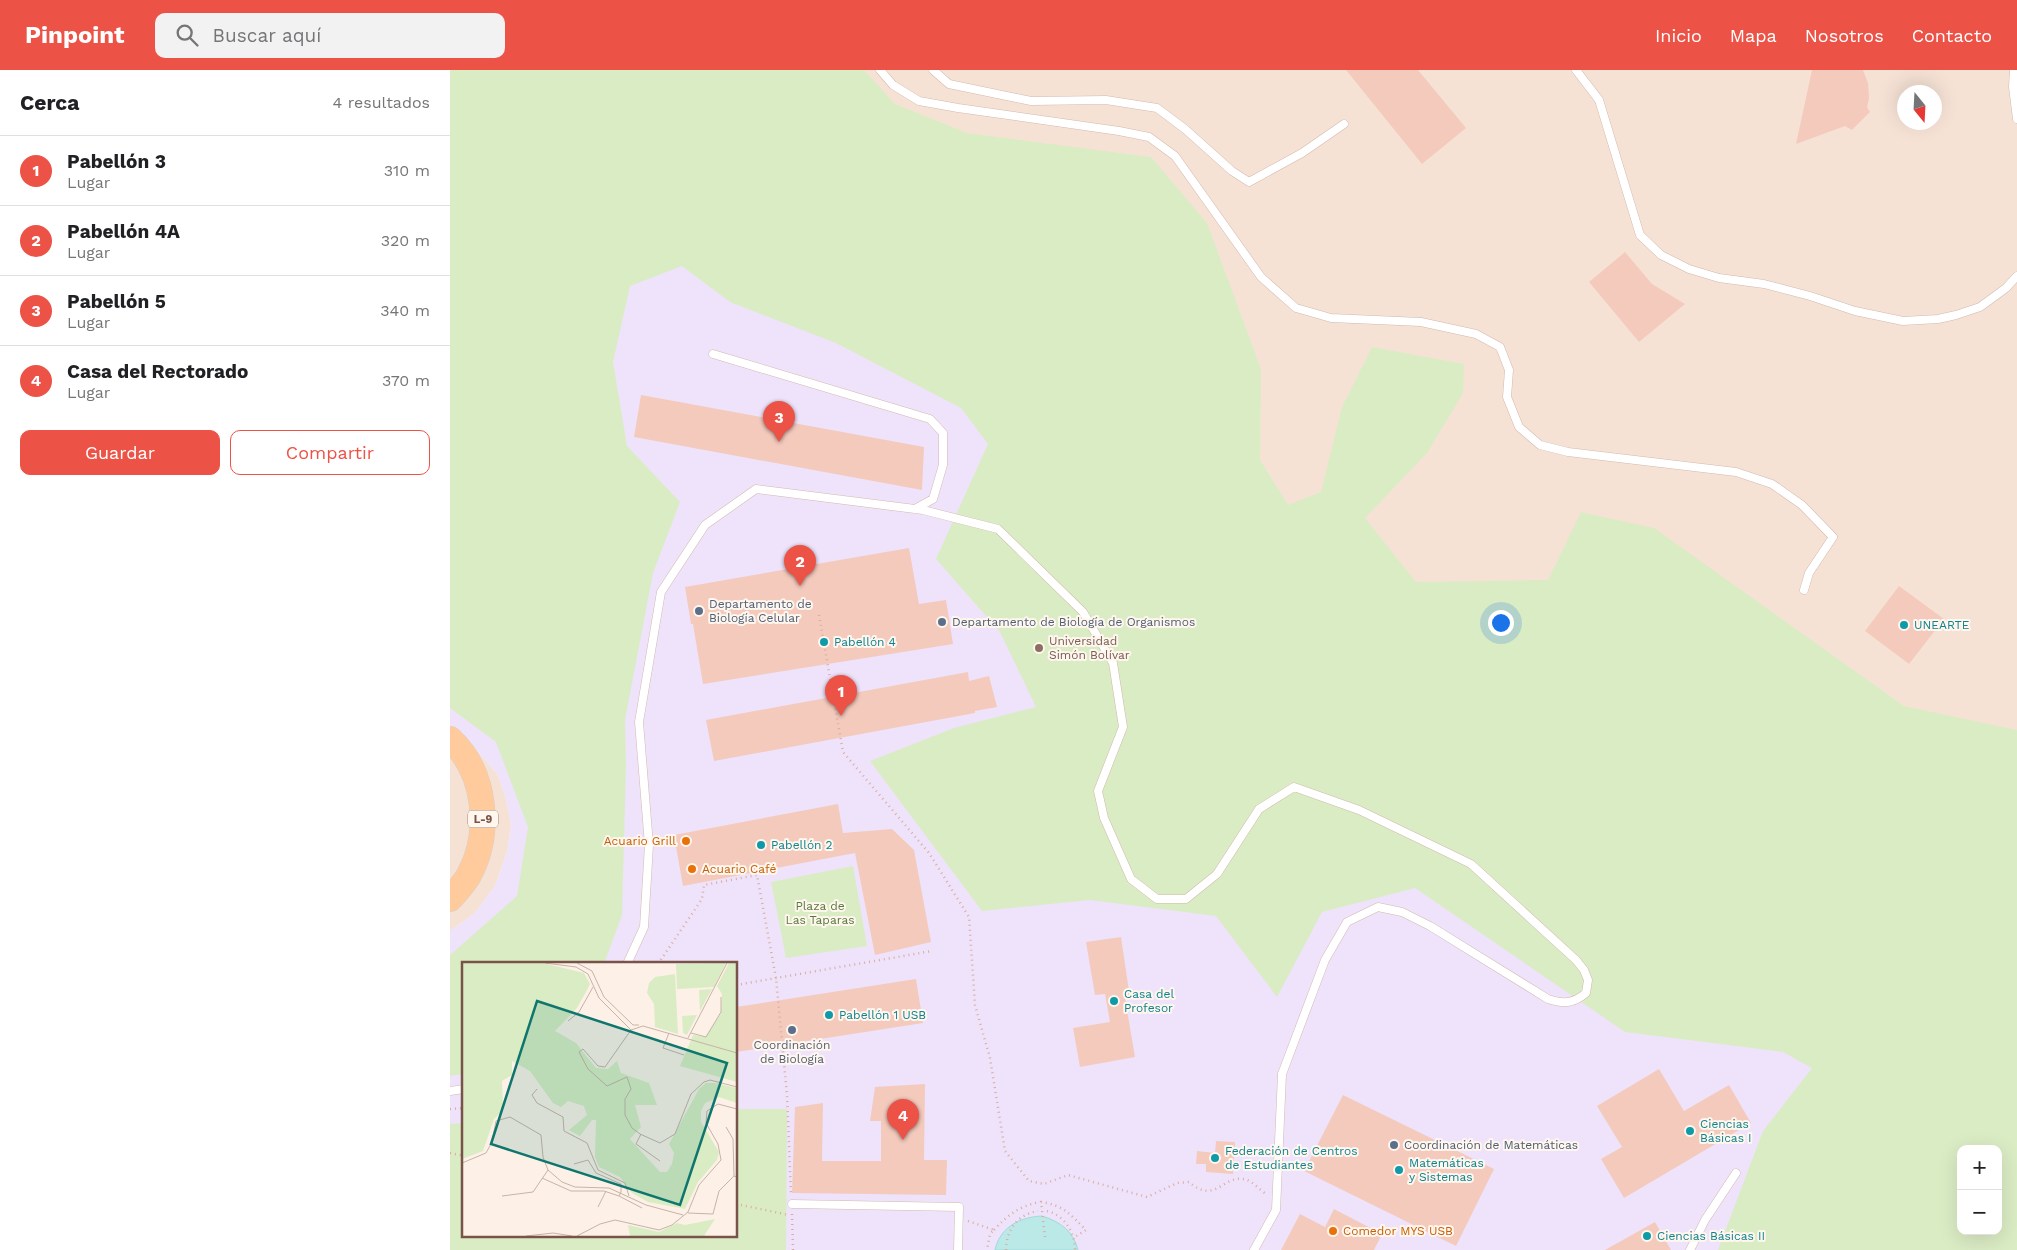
<!DOCTYPE html>
<html lang="es">
<meta charset="utf-8">
<style>
body{margin:0;font-family:"Work Sans",sans-serif;background:#f2f2f2;color:#202124}
.controls{position:absolute;right:15px;bottom:15px;display:grid;overflow:hidden;border-radius:10px;box-shadow:0 5px 20px #0002}
.controls button{width:45px;height:45px;display:grid;place-items:center;padding:0;border:0;border-bottom:1px solid #e0e0e0;background:#fff;color:#202124;font:25px sans-serif}
.compass{position:absolute;left:1447px;top:15px;width:45px;height:45px;border-radius:50%;background:#fff;box-shadow:0 5px 20px #0002;rotate:162deg}
.you{position:absolute;left:1050px;top:552px;width:18px;height:18px;margin:-12px;border:4px solid #fff;border-radius:50%;background:#1a73e8;box-shadow:0 0 0 8px #1a73e833}
.badge{display:grid;place-items:center;width:32px;height:32px;border-radius:50%;background:#ed5246;color:#fff;font-size:16px;font-weight:700}
.pin{position:absolute;translate:-50% -41px;filter:drop-shadow(0 1px 2px #0008)}
.pin::after{content:'';position:absolute;top:26px;width:18px;height:15px;background:inherit;clip-path:polygon(0 0,100% 0,50% 100%)}
.list{margin:0;padding:0;list-style:none}
h2{display:flex;justify-content:space-between;align-items:center;height:65px;margin:0;padding:0 20px;font-size:21px}
h2 small{font-size:16px;font-weight:400;color:#757577}
.list li{display:grid;grid-template-columns:32px 1fr auto;gap:15px;align-items:center;box-sizing:border-box;height:70px;padding:0 20px;border-top:1px solid #e0e0e0}
.list b{display:block;font-size:19px;white-space:nowrap}
.list p{margin:0;font-size:16px;white-space:nowrap;color:#757577}
.list em{font-size:16px;font-style:normal;color:#757577}
.actions{display:flex;gap:10px;padding:15px 20px}
.actions a{flex:1;padding:11px 0;border:1px solid #ed5246;border-radius:10px;text-align:center;font-size:18px;color:#ed5246}
.actions .main{background:#ed5246;color:#fff}
.icon{flex:none;width:28px;height:28px;fill:none;stroke:currentColor;stroke-width:2;stroke-linecap:round;stroke-linejoin:round}
.map{position:relative;flex:none;width:1567px;height:1180px;overflow:hidden}
header{display:flex;align-items:center;gap:30px;box-sizing:border-box;height:70px;padding:0 25px;background:#ed5246;color:#fff}
header strong{font-size:24px}
nav{display:flex;gap:28px;margin-inline-start:auto;font-size:18px}
.search{width:350px;height:45px;background:#f2f2f2;display:flex;align-items:center;gap:12px;box-sizing:border-box;padding:0 18px;border-radius:10px;color:#757577;font-size:19px}
main{display:flex}
aside{flex:1;background:#fff}
.map>svg:first-child{display:block}
</style>
<header>
<strong>Pinpoint</strong>
<div class="search"><svg class="icon" aria-label="search" viewBox="0 0 24 24"><circle cx="10" cy="10" r="6"/><path d="M15 15l6 6"/></svg>Buscar aquí</div>
<nav><a>Inicio</a><a>Mapa</a><a>Nosotros</a><a>Contacto</a></nav>
</header>
<main>
<aside>
<h2>Cerca<small>4 resultados</small></h2>
<ul class="list">
<li><span class="badge">1</span><div><b>Pabellón 3</b><p>Lugar</p></div><em>310 m</em></li>
<li><span class="badge">2</span><div><b>Pabellón 4A</b><p>Lugar</p></div><em>320 m</em></li>
<li><span class="badge">3</span><div><b>Pabellón 5</b><p>Lugar</p></div><em>340 m</em></li>
<li><span class="badge">4</span><div><b>Casa del Rectorado</b><p>Lugar</p></div><em>370 m</em></li>
</ul>
<div class="actions"><a class="main">Guardar</a><a>Compartir</a></div>
</aside>
<div class="map">
<svg width="1567" height="1180" viewBox="0 0 1567 1180">
<rect width="100%" height="100%" fill="#fdf1e7"/>
<path fill="#f6e2d5" fill-rule="evenodd" d="M0,0H1567V754L946,529ZM1454,22H1484V52H1454Z
M0,656L22,675L48,705L56,730L61,755L57,782L45,816L25,843L0,861Z"/>
<path fill="#eee3fa" fill-rule="evenodd" d="M0,44L735,455L1530,736L1567,1180H0V861L25,843L45,816L57,782L61,755L56,730L48,705L22,675L0,656ZM14,894H286V1166H14ZM1511,1079H1548V1161H1511Z"/>
<path fill="#daecc4" fill-rule="evenodd" d="M0,0H414L445,34L517,63L701,87L757,153L811,299L810,390L838,435L871,422L892,337L922,277L1014,294L1013,323L977,383L915,448L966,512L1098,510L1131,442L1204,458L1454,636L1567,660V1180H1268L1313,1061L1362,998L1333,982L1175,962L965,818L872,842L827,927L766,846L640,830L532,841L420,691L504,658L586,637L550,562L486,489L538,374L511,338L386,273L280,232L232,196L180,216L163,292L177,376L230,432L203,503L175,650L176,695L172,845L154,894H14V1004L0,1006V885L67,826L78,757L46,672L0,638ZM1511,1079H1548V1161H1511Z
M403,796L417,876L336,888L321,812Z
M286,1039H337L336,1180H0V1054L14,1053V1166H286Z"/>
<path fill="#bae9e8" stroke="#9fdbdb" d="M592,1146C611,1152 623,1161 628,1180H545C550,1157 570,1147 592,1146Z"/>
<path fill="#f4cabd" d="M896,0H968L1016,58L972,94Z
M1362,0H1413L1418,13L1419,28L1417,37L1420,42L1402,60L1395,56L1346,74Z
M1175,182L1202,214L1235,234L1189,272L1139,212Z
M191,325L474,377L472,420L184,367Z
M459,478L469,534L496,530L503,574L253,614L243,554H241L235,517Z
M1449,516L1494,549L1459,594L1415,561Z
M518,602L519,611L539,606L547,637L525,641V643L264,691L256,650Z
M388,734L393,763L442,759L464,780L481,872L425,885L405,783L233,816L224,765Z
M671,867L680,928H675L685,987L630,997L623,958L660,952L655,924L645,925L636,872Z
M466,909L473,953L286,982V937Z
M1209,999L1234,1041L1279,1015L1301,1053L1174,1128L1151,1089L1172,1077L1147,1036Z
M475,1014L474,1090H497L496,1125L342,1123L345,1037L373,1033L372,1091H431V1051H420L425,1017Z
M893,1025L1044,1099L1006,1176L854,1101Z
M766,1071L785,1072L783,1104L756,1102V1094H746L747,1081L765,1083Z
M884,1139L932,1164L924,1180H831L850,1144L875,1157Z
M1205,1152L1221,1180H1155Z"/>
<g fill="none" stroke-linecap="round" stroke-linejoin="round">
<g stroke="#d3b9ae" stroke-width="9">
<path id="service" d="M430,0L443,15L469,31L508,38L669,61L699,67L725,86L811,207L846,238L881,248L971,252L1026,264L1050,277L1059,300L1057,327L1069,357L1090,375L1118,382L1286,402L1322,414L1352,435L1383,467L1359,503L1354,520
M483,0L499,14L581,31L656,30L707,38L735,59L782,101L799,112L852,83L894,54
M1126,0L1149,30L1190,165L1211,185L1239,199L1269,208L1314,214L1360,226L1405,241L1453,251L1488,249L1506,245L1530,237L1556,218L1567,206
M1564,0L1563,17L1567,49
M263,284L480,349L493,363V395L483,429L465,439
M177,894L194,857L199,775L189,652L211,522L255,455L306,419L473,440L548,459L633,542L663,593L673,657L648,721L654,748L681,809L707,829H736L767,804L809,739L844,717L909,740L1021,794L1126,890L1134,900L1138,910L1136,923C1123,934 1113,934 1098,929L980,856L952,842L928,837L897,852L875,890L832,1004L826,1140L804,1180
M0,1021L14,1019
M342,1134L509,1137L508,1180
M1240,1180L1255,1150L1286,1103"/>
</g>
<g stroke="#d9cfcc" stroke-width="26">
<path id="primary" d="M0,669C36,702 42,762 19,805C14,814 7,821 0,829"/>
</g>
<path stroke="#daad9f" stroke-width="2.5" stroke-dasharray="1 4" stroke-linecap="butt" d="M369,545L393,682L479,783L519,847L525,935L540,988L555,1081L579,1111L594,1114L618,1105L697,1127L727,1113L739,1112C767,1136 773,1102 797,1110C803,1112 810,1120 816,1124
M208,894L252,829L254,815L307,805L326,908L337,1025L341,1124
M286,915L482,881
M0,1039L14,1038
M0,1083L14,1086
M286,1134L339,1145
M597,1141C614,1145 625,1162 625,1180
M342,1144L343,1180
M518,1151L544,1160L540,1164L537,1180
M544,1160C558,1145 569,1136 590,1132
M595,1167L591,1132C613,1135 620,1144 636,1160L623,1168
M556,1180C556,1160 568,1144 588,1141"/>
<use href="#service" stroke="#fff" stroke-width="8"/>
<use href="#primary" stroke="#ffcb9c" stroke-width="25"/>
</g>
<g fill="#5c6f8a" stroke="#fff6ee" stroke-width="2">
<circle cx="249" cy="541" r="5"/>
<circle cx="492" cy="552" r="5"/>
<circle cx="342" cy="960" r="5"/>
<circle cx="944" cy="1075" r="5"/>
</g>
<g fill="#0f9aa8" stroke="#fff6ee" stroke-width="2">
<circle cx="1454" cy="555" r="5"/>
<circle cx="374" cy="572" r="5"/>
<circle cx="311" cy="775" r="5"/>
<circle cx="664" cy="931" r="5"/>
<circle cx="379" cy="945" r="5"/>
<circle cx="1240" cy="1061" r="5"/>
<circle cx="765" cy="1088" r="5"/>
<circle cx="949" cy="1100" r="5"/>
<circle cx="1197" cy="1166" r="5"/>
</g>
<circle fill="#8d6e63" stroke="#fff6ee" stroke-width="2" cx="589" cy="578" r="5"/>
<g fill="#e8710a" stroke="#fff6ee" stroke-width="2">
<circle cx="236" cy="771" r="5"/>
<circle cx="242" cy="799" r="5"/>
<circle cx="883" cy="1161" r="5"/>
</g>
<g text-anchor="middle" stroke-width="4" stroke-linejoin="round" paint-order="stroke">
<rect fill="#fff6ee" stroke="#a1847a" stroke-width="1" x="18" y="740.5" width="30" height="17" rx="4"/>
<g font-size="11" font-weight="bold" fill="#795349">
<text x="33" y="753">L-9</text>
</g>
<g font-size="12" fill="#4e5e75" stroke="#fff6ee" text-anchor="start">
<text x="259" y="538">Departamento de<tspan x="259" dy="14">Biología Celular</tspan></text>
<text x="502" y="556">Departamento de Biología de Organismos</text>
<text x="342" y="979" text-anchor="middle">Coordinación<tspan x="342" dy="14">de Biología</tspan></text>
<text x="954" y="1079">Coordinación de Matemáticas</text>
</g>
<g font-size="12" fill="#0d838f" stroke="#fff6ee" text-anchor="start">
<text x="1464" y="559">UNEARTE</text>
<text x="384" y="576">Pabellón 4</text>
<text x="321" y="779">Pabellón 2</text>
<text x="674" y="928">Casa del<tspan x="674" dy="14">Profesor</tspan></text>
<text x="389" y="949">Pabellón 1 USB</text>
<text x="1250" y="1058">Ciencias<tspan x="1250" dy="14">Básicas I</tspan></text>
<text x="775" y="1085">Federación de Centros<tspan x="775" dy="14">de Estudiantes</tspan></text>
<text x="959" y="1097">Matemáticas<tspan x="959" dy="14">y Sistemas</tspan></text>
<text x="1207" y="1170">Ciencias Básicas II</text>
</g>
<g font-size="12" fill="#785e54" stroke="#fff6ee" text-anchor="start">
<text x="599" y="575">Universidad<tspan x="599" dy="14">Simón Bolívar</tspan></text>
</g>
<g font-size="12" fill="#c56008" stroke="#fff6ee" text-anchor="start">
<text x="226" y="775" text-anchor="end">Acuario Grill</text>
<text x="252" y="803">Acuario Café</text>
<text x="893" y="1165">Comedor MYS USB</text>
</g>
<g font-size="12" fill="#587a3d" stroke="#fff6ee">
<text x="370" y="840">Plaza de<tspan x="370" dy="14">Las Taparas</tspan></text>
</g>
</g>
<g transform="translate(12 892)">
<rect width="275" height="275" fill="#fdf1e7"/>
<path d="M0,1H81L122,11L128,22L125,28L115,46L93,69L114,81L134,106L146,107L155,99L159,111L187,121L195,143H173L179,165L168,177L198,210H205L210,202L212,191L207,182L237,127L244,121H253L275,126V141L257,135L243,141L239,149V160L257,190L255,198L236,220L223,247L186,240L170,231L158,215L137,205L133,195L134,158H130L118,174L107,168L125,153L122,144L106,139L99,145L91,141L68,109L50,99V113L40,119L41,148L32,157L21,189L0,197ZM264,1L252,25L215,27L214,2ZM267,1H275V120L218,104L231,73L243,75L259,51L260,32L255,24ZM213,12L216,72L193,65L192,42L185,31L187,21L193,15ZM250,27L238,49L237,28ZM235,53L225,73L221,71L220,54ZM253,257L242,274H168L166,263L197,270L215,261L223,263Z" fill="#daecc4"/>
<path fill="none" stroke="#c8b2a8" stroke-width="1" d="M83,1L114,5L126,12L137,36L169,68L181,64L275,91M115,1L130,9L142,35L171,63H177M106,59L117,50L131,25M169,68L143,105L136,104L121,87L117,90L126,107L145,124L165,115L169,127L163,137V153L170,166L178,172L198,181L213,172L229,132L242,120L248,118L275,125M207,71L201,86L222,93M229,71L244,75L259,50V35M226,76L265,1M75,127L70,133L75,141L101,155L102,169L125,181L136,208L163,221L167,234M264,165L271,177L272,214M179,172L174,182L198,199M0,201L24,191L30,180L34,159L48,155L79,173L81,195L86,208L100,220L113,225L147,226L184,243L221,253M80,216L109,229H142L157,234L159,230V222L134,211L126,198L112,202M40,234L71,230L86,208M157,234L180,246M136,245L144,229M226,251L251,252L257,229L272,214L275,215M64,274L91,271L110,274M115,274L138,262L153,258L197,268L210,263L226,250L237,223L259,198L256,182L244,161L245,149L256,142L275,147"/>
<path fill="#0f766e" fill-opacity="0.15" stroke="#0f766e" stroke-width="2.5" d="M75,39L265,101L218,243L29,182Z"/>
<rect width="275" height="275" fill="none" stroke="#795349" stroke-width="2.5"/>
</g>
</svg>
<div class="controls">
<button>+</button>
<button>−</button>
</div>
<svg class="compass" viewBox="-18 -18 36 36"><path d="M0-13l5 13h-10z" fill="#e53935"/><path d="M0 13l5-13h-10z" fill="#757577"/></svg>
<div class="you"></div>
<div class="pin badge" style="left:391px;top:646px">1</div>
<div class="pin badge" style="left:350px;top:516px">2</div>
<div class="pin badge" style="left:329px;top:372px">3</div>
<div class="pin badge" style="left:453px;top:1070px">4</div>
</div>
</main>
